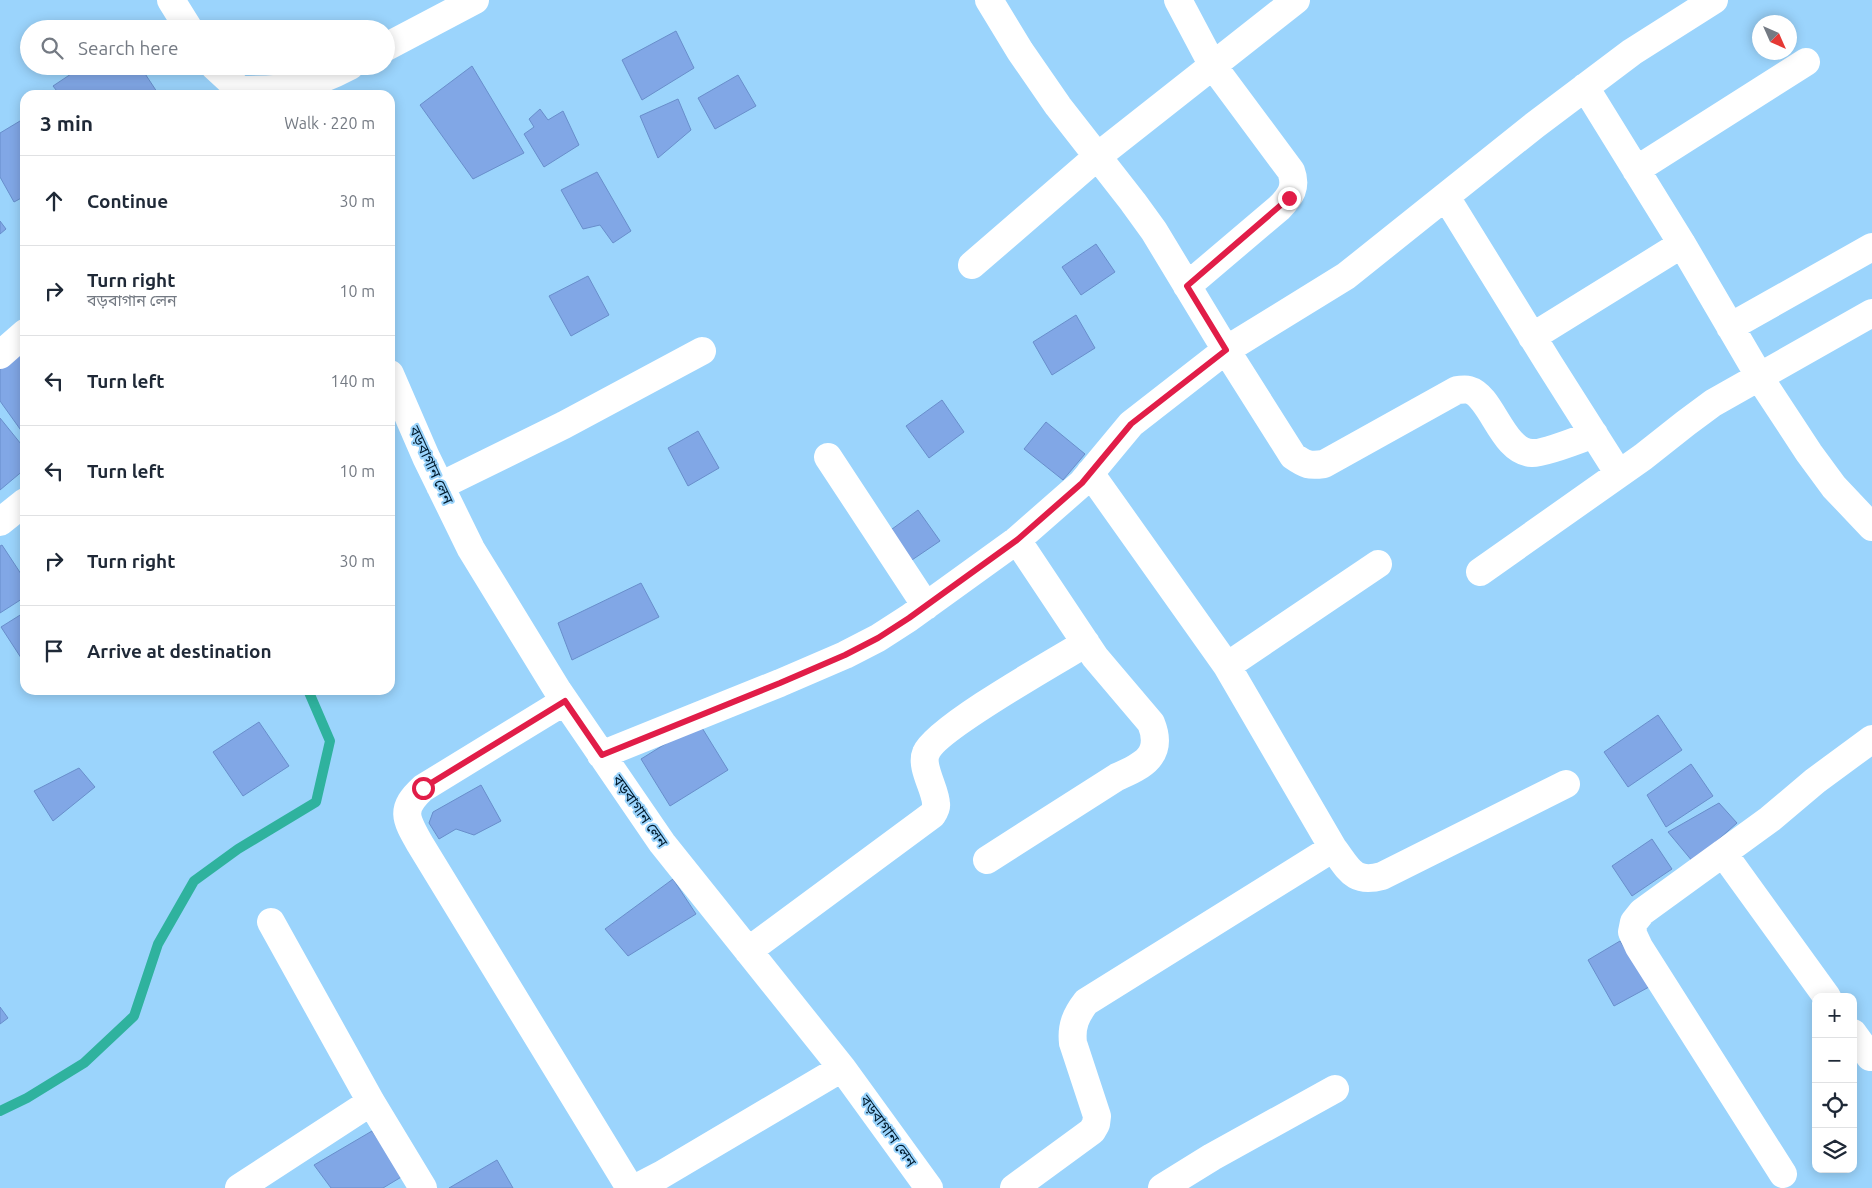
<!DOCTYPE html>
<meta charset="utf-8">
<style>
body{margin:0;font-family:Ubuntu,"Noto Sans Bengali",sans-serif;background:#f2f2f3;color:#1f2937}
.controls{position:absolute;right:15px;bottom:15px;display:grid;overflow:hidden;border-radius:10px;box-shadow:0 2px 12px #0003}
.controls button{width:45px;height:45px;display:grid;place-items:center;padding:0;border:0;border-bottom:1px solid #e0e1e3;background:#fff;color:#1f2937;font:25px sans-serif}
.compass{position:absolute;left:1752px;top:15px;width:45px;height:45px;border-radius:50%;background:#fff;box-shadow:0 2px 12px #0003;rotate:135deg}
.stop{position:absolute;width:15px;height:15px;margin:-11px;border:4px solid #e11d48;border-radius:50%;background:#fff}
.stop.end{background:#e11d48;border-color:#fff;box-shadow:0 1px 5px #0008}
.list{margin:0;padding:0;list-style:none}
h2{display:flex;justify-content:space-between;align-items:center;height:65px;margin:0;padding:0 20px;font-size:21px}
h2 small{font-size:16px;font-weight:400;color:#747a83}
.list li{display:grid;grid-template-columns:32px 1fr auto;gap:15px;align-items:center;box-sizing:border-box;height:90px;padding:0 20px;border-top:1px solid #e0e1e3}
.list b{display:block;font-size:19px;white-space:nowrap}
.list p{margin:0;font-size:16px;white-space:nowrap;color:#747a83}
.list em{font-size:16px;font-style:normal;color:#747a83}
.icon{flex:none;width:28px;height:28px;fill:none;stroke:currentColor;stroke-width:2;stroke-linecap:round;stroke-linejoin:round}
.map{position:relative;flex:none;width:1872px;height:1188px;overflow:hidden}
.search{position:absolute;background:#fff;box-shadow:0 2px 12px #0003;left:20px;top:20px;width:375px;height:55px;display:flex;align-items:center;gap:12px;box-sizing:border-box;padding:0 18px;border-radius:28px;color:#747a83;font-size:19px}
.panel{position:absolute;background:#fff;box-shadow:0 2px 12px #0003;left:20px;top:90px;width:375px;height:605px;border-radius:15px}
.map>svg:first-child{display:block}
</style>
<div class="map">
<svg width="1872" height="1188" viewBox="0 0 1872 1188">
<rect width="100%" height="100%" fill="#9bd4fc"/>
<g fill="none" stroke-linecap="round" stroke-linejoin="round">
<path stroke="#2fb29e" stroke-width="10" d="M0,1111L27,1098L84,1063L134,1016L158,944L194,881L238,849L316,802L330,741L308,690"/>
</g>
<path fill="#81a7e6" stroke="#688ecb" d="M676,31L694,68L642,100L622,60Z
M83,66H140L159,95H60L53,86Z
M472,66L524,153L473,179L420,105Z
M738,75L756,106L715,129L698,98Z
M678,99L691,130L658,158L640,116Z
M540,109L548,120L563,111L579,145L544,167L524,134L534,127L529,119Z
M25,118V196L14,202L0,177V133Z
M597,172L631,231L613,243L600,225L583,229L561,190Z
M0,221L6,229L0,234Z
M1096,244L1115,272L1081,295L1062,267Z
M588,276L609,315L571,336L549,296Z
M1076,315L1095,348L1052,375L1033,342Z
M25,350V436L0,401V369Z
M942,400L964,432L929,458L906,426Z
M0,418L25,449V469L0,490Z
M1046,422L1085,454L1063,480L1024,449Z
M698,431L719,468L688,486L668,448Z
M918,510L940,541L909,562L888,532Z
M2,545L25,580V597L0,613V546Z
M641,583L659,617L572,660L558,623Z
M25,612V664L1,627Z
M1658,715L1682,750L1628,787L1604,752Z
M259,722L289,766L243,796L213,752Z
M699,723L728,770L670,806L641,759Z
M1691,764L1713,796L1666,827L1647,795Z
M79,768L95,787L53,821L34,791Z
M481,785L501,821L474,835L456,829L439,839L429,823L433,812Z
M1719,803L1737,823L1693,862L1668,832Z
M1652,839L1672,869L1632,896L1612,866Z
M673,879L696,914L628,956L605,929Z
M1620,941L1649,987L1614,1006L1588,960Z
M0,1007L8,1018L0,1024Z
M372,1131L403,1176L383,1188H331L314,1165Z
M497,1160L513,1188H449Z"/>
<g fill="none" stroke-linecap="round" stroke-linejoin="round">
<path stroke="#fff" stroke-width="28" d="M989,0L1020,51L1058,106L1133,202L1154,231L1226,350L1293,456C1306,465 1309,466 1324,464L1457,390C1460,390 1465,389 1469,390C1492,396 1502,452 1532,453C1543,454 1581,439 1594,434
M1178,0L1213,66L1291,171C1297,187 1291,196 1279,208L1187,286
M1585,87L1682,244L1765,386L1809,453L1834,487L1872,527
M1636,170L1806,62
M1446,197L1548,362L1619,474
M972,265L1098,156L1296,0
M1730,327L1872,247
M1532,337L1682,244
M0,355L25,333
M390,374L426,457L471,549L558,691L662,843L842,1068L929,1188
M828,457L926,606
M1090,473L1227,666L1333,848
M440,486L564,425L702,351
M0,522L25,502
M1480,572L1643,457L1686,423L1713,403L1872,313
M1227,666L1378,564
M565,701L423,788C400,809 405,818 420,844L630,1188
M601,755L780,683L845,655L878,638L909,618L1017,540L1082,483L1131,424L1226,350L1346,276L1535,125L1632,52L1714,0
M1723,853L1827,997
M987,860L1117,777C1143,766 1164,755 1151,723L1095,657L1017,540
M271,922L371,1102L423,1188
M748,951L932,815C934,812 937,808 936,804C936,790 920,767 926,753C935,729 1058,660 1086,643
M1853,1033L1870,1057
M1783,1174L1639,947L1632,932L1634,922L1642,912L1770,819L1815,781L1872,739
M239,1188L371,1102
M636,1188L661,1175L842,1068
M1014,1188L1092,1131L1096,1124L1097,1116L1073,1043C1071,1026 1076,1015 1086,1002L1333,848C1349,869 1353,884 1382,876L1566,784
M1162,1188L1212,1157L1335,1089"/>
<path stroke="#fff" stroke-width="28" d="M171,0L189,29
M386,47L475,0
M214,66L240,90C285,90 309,88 350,66"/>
</g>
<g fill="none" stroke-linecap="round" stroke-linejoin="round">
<path stroke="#e11d48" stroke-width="6" d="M423,788L565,701L602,755L780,683L845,655L878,638L909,618L1017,540L1082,483L1131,424L1226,350L1187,286L1289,198"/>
</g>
<g text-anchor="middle" stroke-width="4" stroke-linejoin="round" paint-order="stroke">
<g font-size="15" fill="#001b2d" stroke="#9bd4fc">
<text transform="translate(431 465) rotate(65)" y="5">বড়বাগান লেন</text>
<text transform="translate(640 811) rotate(55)" y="5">বড়বাগান লেন</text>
<text transform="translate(888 1131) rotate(54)" y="5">বড়বাগান লেন</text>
</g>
</g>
</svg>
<div class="controls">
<button>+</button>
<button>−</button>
<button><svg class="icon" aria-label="locate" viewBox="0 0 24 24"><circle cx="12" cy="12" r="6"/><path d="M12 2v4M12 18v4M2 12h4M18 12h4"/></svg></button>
<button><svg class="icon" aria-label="layers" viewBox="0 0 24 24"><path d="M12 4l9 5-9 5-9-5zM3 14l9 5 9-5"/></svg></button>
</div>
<svg class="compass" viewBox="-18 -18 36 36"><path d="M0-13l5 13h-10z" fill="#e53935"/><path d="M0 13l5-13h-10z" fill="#747a83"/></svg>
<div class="stop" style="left:423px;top:788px"></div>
<div class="stop end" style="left:1289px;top:198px"></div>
<div class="search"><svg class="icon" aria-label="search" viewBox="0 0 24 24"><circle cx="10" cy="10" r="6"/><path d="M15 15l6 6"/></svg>Search here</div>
<section class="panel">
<h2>3 min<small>Walk · 220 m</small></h2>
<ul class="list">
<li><svg class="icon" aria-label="ahead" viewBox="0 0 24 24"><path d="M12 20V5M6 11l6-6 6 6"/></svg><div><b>Continue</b></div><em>30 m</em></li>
<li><svg class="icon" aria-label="right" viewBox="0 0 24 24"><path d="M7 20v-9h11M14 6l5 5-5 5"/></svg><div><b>Turn right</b><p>বড়বাগান লেন</p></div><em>10 m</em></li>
<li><svg class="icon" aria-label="left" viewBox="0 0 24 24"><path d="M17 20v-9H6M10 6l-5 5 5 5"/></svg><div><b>Turn left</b></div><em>140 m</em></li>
<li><svg class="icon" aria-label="left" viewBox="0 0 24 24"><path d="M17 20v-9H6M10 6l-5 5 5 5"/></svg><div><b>Turn left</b></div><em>10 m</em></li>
<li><svg class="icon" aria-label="right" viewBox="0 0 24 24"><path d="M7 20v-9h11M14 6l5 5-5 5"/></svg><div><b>Turn right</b></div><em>30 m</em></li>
<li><svg class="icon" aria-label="arrive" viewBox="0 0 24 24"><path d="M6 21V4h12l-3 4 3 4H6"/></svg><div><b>Arrive at destination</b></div></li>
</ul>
</section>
</div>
